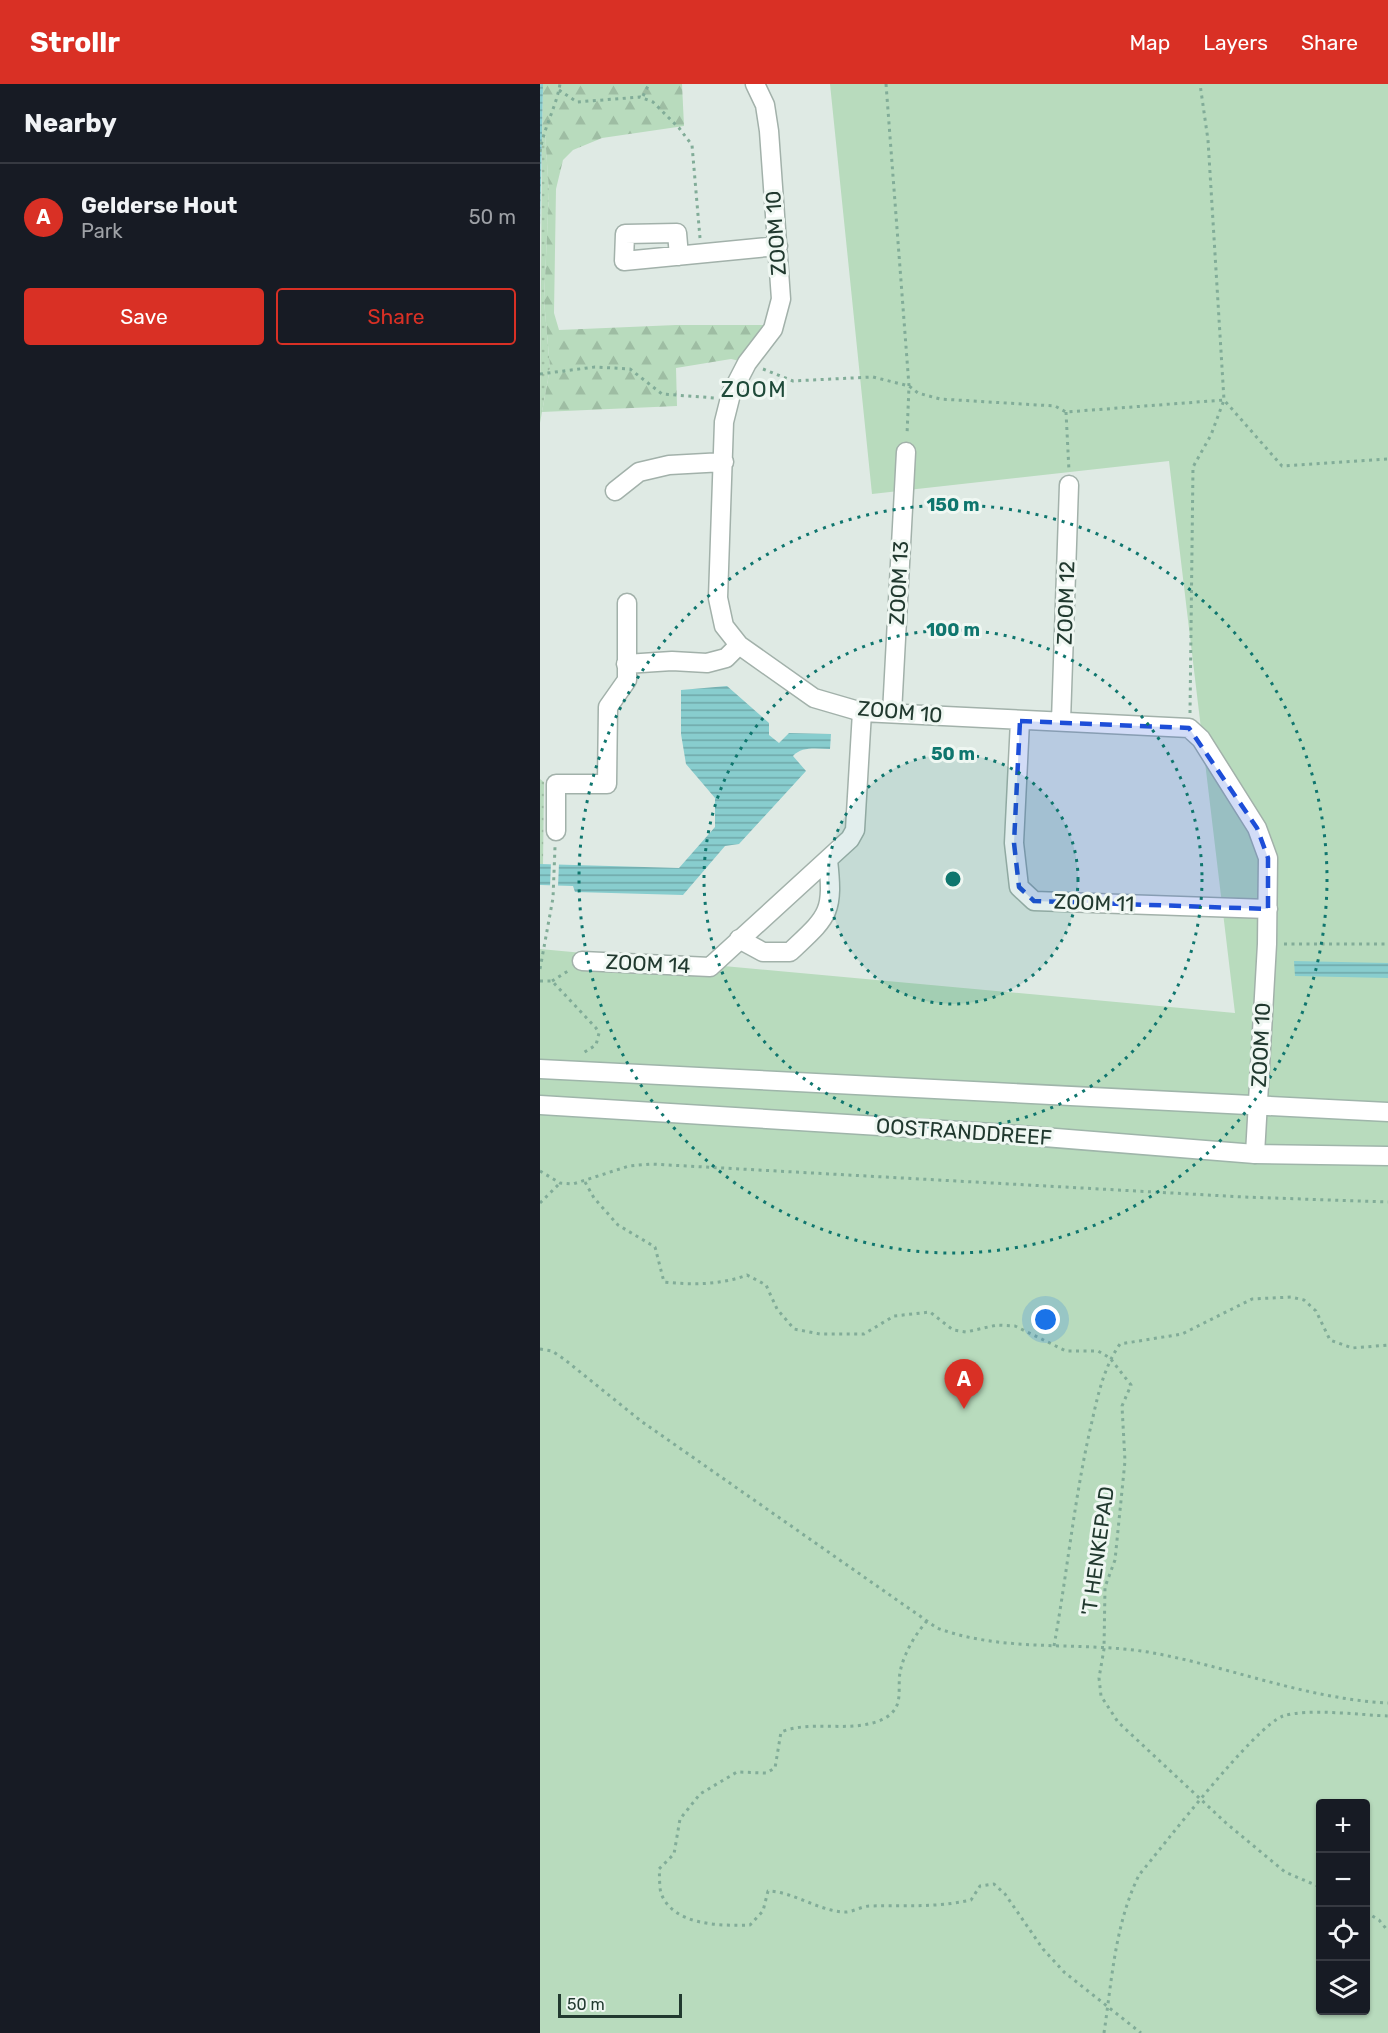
<!DOCTYPE html>
<meta charset="utf-8">
<style>
body{margin:0;font-family:Rubik,sans-serif;background:#242831;color:#f1f3f6}
.controls{position:absolute;right:18px;bottom:18px;display:grid;overflow:hidden;border-radius:6px;box-shadow:0 2px 4px #0004}
.controls button{width:54px;height:54px;display:grid;place-items:center;padding:0;border:0;border-bottom:2px solid #363941;background:#171b24;color:#f1f3f6;font:30px sans-serif}
.scale{position:absolute;left:18px;bottom:15px;width:124px;box-sizing:border-box;padding-left:6px;border:3px solid #21392f;border-top:0;font-size:16px;line-height:21px;white-space:nowrap;color:#21392f;-webkit-text-stroke:4px #eff7f2;paint-order:stroke}
.you{position:absolute;left:506px;top:1236px;width:21px;height:21px;margin:-15px;border:4px solid #fff;border-radius:50%;background:#1a73e8;box-shadow:0 0 0 9px #1a73e833}
.badge{display:grid;place-items:center;width:39px;height:39px;border-radius:50%;background:#d93025;color:#fff;font-size:20px;font-weight:700}
.pin{position:absolute;translate:-50% -50px;filter:drop-shadow(0 2px 3px #0008)}
.pin::after{content:'';position:absolute;top:32px;width:21px;height:18px;background:inherit;clip-path:polygon(0 0,100% 0,50% 100%)}
.list{margin:0;padding:0;list-style:none}
h2{display:flex;justify-content:space-between;align-items:center;height:78px;margin:0;padding:0 24px;font-size:26px}
h2 small{font-size:20px;font-weight:400;color:#9ea1a6}
.list li{display:grid;grid-template-columns:39px 1fr auto;gap:18px;align-items:center;box-sizing:border-box;height:108px;padding:0 24px;border-top:2px solid #363941}
.list b{display:block;font-size:22px;white-space:nowrap}
.list p{margin:0;font-size:20px;white-space:nowrap;color:#9ea1a6}
.list em{font-size:20px;font-style:normal;color:#9ea1a6}
.actions{display:flex;gap:12px;padding:18px 24px}
.actions a{flex:1;padding:14px 0;border:2px solid #d93025;border-radius:6px;text-align:center;font-size:21px;color:#d93025}
.actions .main{background:#d93025;color:#fff}
.icon{flex:none;width:33px;height:33px;fill:none;stroke:currentColor;stroke-width:2;stroke-linecap:round;stroke-linejoin:round}
.map{position:relative;flex:none;width:848px;height:1949px;overflow:hidden}
header{display:flex;align-items:center;gap:36px;box-sizing:border-box;height:84px;padding:0 30px;background:#d93025;color:#fff}
header strong{font-size:28px}
nav{display:flex;gap:33px;margin-inline-start:auto;font-size:21px}
main{display:flex}
aside{flex:1;background:#171b24}
.map>svg:first-child{display:block}
</style>
<header>
<strong>Strollr</strong>
<nav><a>Map</a><a>Layers</a><a>Share</a></nav>
</header>
<main>
<aside>
<h2>Nearby<small></small></h2>
<ul class="list">
<li><span class="badge">A</span><div><b>Gelderse Hout</b><p>Park</p></div><em>50 m</em></li>
</ul>
<div class="actions"><a class="main">Save</a><a>Share</a></div>
</aside>
<div class="map">
<svg width="848" height="1949" viewBox="0 0 848 1949">
<defs>
<pattern id="grass-dots" width="8" height="8" patternUnits="userSpaceOnUse" patternTransform="scale(1.5)"><rect width="8" height="8" fill="#b8dbbd"/><path d="M2 2h.1M6 6h.1" fill="none" stroke="#9ebda3" stroke-width="1.8" stroke-linecap="round"/></pattern>
<pattern id="forest-firs" width="22" height="20" patternUnits="userSpaceOnUse" patternTransform="scale(1.5)"><rect width="22" height="20" fill="#b8dbbd"/><path d="M5 1l3.5 6h-7zM16 11l3.5 6h-7z" fill="#9ebda3"/></pattern>
<pattern id="water-rules" width="6" height="5" patternUnits="userSpaceOnUse" patternTransform="scale(1.5)"><rect width="6" height="5" fill="#88cdce"/><path d="M0 2.5h6" fill="none" stroke="#6fa7a8"/></pattern>
</defs>
<rect width="100%" height="100%" fill="#dfeae4"/>
<path fill="url(#grass-dots)" d="M5,49L9,108L4,216L10,284L0,339L2,54Z
M0,695L4,698L3,781L0,780Z"/>
<path fill="url(#forest-firs)" d="M3,0H142L144,42L62,54L33,66L23,76L16,105L14,229L19,246L136,241H227L204,278L191,275L136,284L137,322L2,328L10,284L4,216L9,108L5,50L2,54Z"/>
<path fill="#b8dbbd" fill-rule="evenodd" d="M290,0H848V1949H0V865L695,929L629,377L332,410ZM780,1720H826V1926H780Z"/>
<path fill="url(#water-rules)" d="M0,0H3L0,147Z
M187,602L229,639V651L239,659L249,649L291,650L290,665C277,665 262,662 253,672L266,687L199,760L185,762L143,811L35,808L33,802L0,801V780L139,784L175,743V714L146,680L141,650V606Z
M754,877L848,879V894L755,892Z"/>
<path fill="#dfeae4" d="M11,778L19,779L18,803H10Z"/>
<g fill="none" stroke-linecap="round" stroke-linejoin="round">
<g stroke="#a2b1aa" stroke-width="21">
<path id="street" d="M215,0L225,21L229,47L241,215L233,245L207,279L191,310L184,338L178,514L184,542L199,561L274,614L322,628L649,644L661,655L717,744L728,774L727,860L715,1070
M139,172L137,149L85,150L84,177L238,162
M75,407L99,388L129,381L184,378
M86,580L132,577L167,579L186,574L199,561
M352,629L366,368
M480,637L474,759L479,803L494,817L728,825
M521,637L529,401
M16,747V700H67L68,623L87,596V519
M199,855L223,868H250C288,832 294,830 288,776
M42,877L170,883L310,755L315,746L322,628"/>
</g>
<g stroke="#9fb5aa" stroke-width="21">
<path id="secondary" d="M0,985L848,1028
M0,1021L453,1049L715,1070L848,1072"/>
</g>
<path stroke="#81ac98" stroke-width="3" stroke-dasharray="3 4.5" stroke-linecap="butt" d="M346,0L369,302L367,351
M19,6L37,18L100,13L113,18L139,44L152,61L160,154
M103,12L109,0
M0,68C3,45 16,24 20,0
M223,285L253,297L333,293L369,302L378,309L400,315L515,322L526,328L684,316L742,382L848,375
M0,290L55,283L90,285L122,310L175,314
M526,328L529,387
M650,629L653,383L671,351L684,316L668,56L660,0
M744,860H848
M0,885L13,814L15,763
M0,897H12L56,944L59,949L56,961L43,969
M12,897L28,887
M0,1087L20,1099L33,1100L89,1082L111,1080L704,1113L848,1118
M45,1098L54,1114L78,1141L115,1163L124,1198C153,1201 180,1201 207,1191L226,1201L237,1225L254,1245L280,1250H324L354,1232L390,1228L413,1246L426,1248L457,1241L475,1242L526,1267H558L570,1274L591,1301L582,1322L585,1377L575,1476L565,1503L564,1565L559,1594L561,1612L578,1638L686,1739L745,1788L780,1803
M0,1119L20,1099
M0,1265L12,1267L24,1275L101,1337L397,1544C464,1569 538,1557 608,1568C688,1582 766,1615 848,1619
M387,1537C376,1549 365,1568 361,1584C355,1605 369,1627 336,1638C305,1648 271,1636 241,1648L235,1684L226,1689L197,1688L160,1710L140,1735L134,1770L119,1785C120,1793 119,1802 121,1809C133,1842 181,1842 210,1841L223,1827L228,1807C254,1808 277,1826 303,1828C312,1829 321,1822 330,1822C368,1821 394,1824 431,1816L440,1802L454,1800L465,1810L503,1865L524,1888L601,1949
M514,1562C527,1490 534,1417 550,1346C557,1316 562,1286 580,1260L642,1250L712,1215L751,1213L764,1216L776,1227L790,1256L812,1264L848,1261
M826,1828L839,1836L848,1847
M564,1949C572,1895 575,1840 599,1791C624,1761 714,1643 743,1632C768,1624 820,1631 848,1632"/>
<use href="#street" stroke="#fff" stroke-width="18"/>
<use href="#secondary" stroke="#fff" stroke-width="18"/>
</g>
<path fill="#1d4ed8" fill-opacity="0.2" stroke="#1d4ed8" stroke-width="4.5" stroke-dasharray="12 8" stroke-linejoin="round" d="M480,637L649,644L717,744L728,774V825L494,817L479,803L474,759Z"/>
<circle cx="413" cy="795" r="125" fill="#0f766e" fill-opacity=".12"/>
<g fill="none" stroke="#0f766e" stroke-width="3" stroke-dasharray="3 6">
<circle cx="413" cy="795" r="125"/>
<circle cx="413" cy="795" r="249"/>
<circle cx="413" cy="795" r="374"/>
</g>
<g text-anchor="middle" stroke-width="6" stroke-linejoin="round" paint-order="stroke">
<g font-size="21" fill="#21392f" stroke="#eff7f2">
<text transform="translate(236 149) rotate(-94)" y="7">ZOOM 10</text>
<text transform="translate(359 499) rotate(-87)" y="7">ZOOM 13</text>
<text transform="translate(526 519) rotate(-88)" y="7">ZOOM 12</text>
<text transform="translate(360 628) rotate(5)" y="7">ZOOM 10</text>
<text transform="translate(554 819) rotate(2)" y="7">ZOOM 11</text>
<text transform="translate(108 880) rotate(3)" y="7">ZOOM 14</text>
<text transform="translate(721 961) rotate(-87)" y="7">ZOOM 10</text>
<text transform="translate(424 1048) rotate(4)" y="7">OOSTRANDDREEF</text>
<text transform="translate(558 1467) rotate(-82)" y="7">'T HENKEPAD</text>
</g>
<g font-size="22" letter-spacing="1.5" fill="#1e4a39" stroke="#eff7f2">
<text x="214" y="313">ZOOM</text>
</g>
</g>
<circle cx="413" cy="795" r="9" fill="#0f766e" stroke="#eff7f2" stroke-width="3"/>
<g font-size="18" text-anchor="middle" font-weight="bold" fill="#0f766e" stroke="#eff7f2" stroke-width="6" stroke-linejoin="round" paint-order="stroke">
<text x="413" y="427">150 m</text>
<text x="413" y="552">100 m</text>
<text x="413" y="676">50 m</text>
</g>
</svg>
<div class="controls">
<button>+</button>
<button>−</button>
<button><svg class="icon" aria-label="locate" viewBox="0 0 24 24"><circle cx="12" cy="12" r="6"/><path d="M12 2v4M12 18v4M2 12h4M18 12h4"/></svg></button>
<button><svg class="icon" aria-label="layers" viewBox="0 0 24 24"><path d="M12 4l9 5-9 5-9-5zM3 14l9 5 9-5"/></svg></button>
</div>
<div class="scale">50 m</div>
<div class="you"></div>
<div class="pin badge" style="left:424px;top:1325px">A</div>
</div>
</main>
